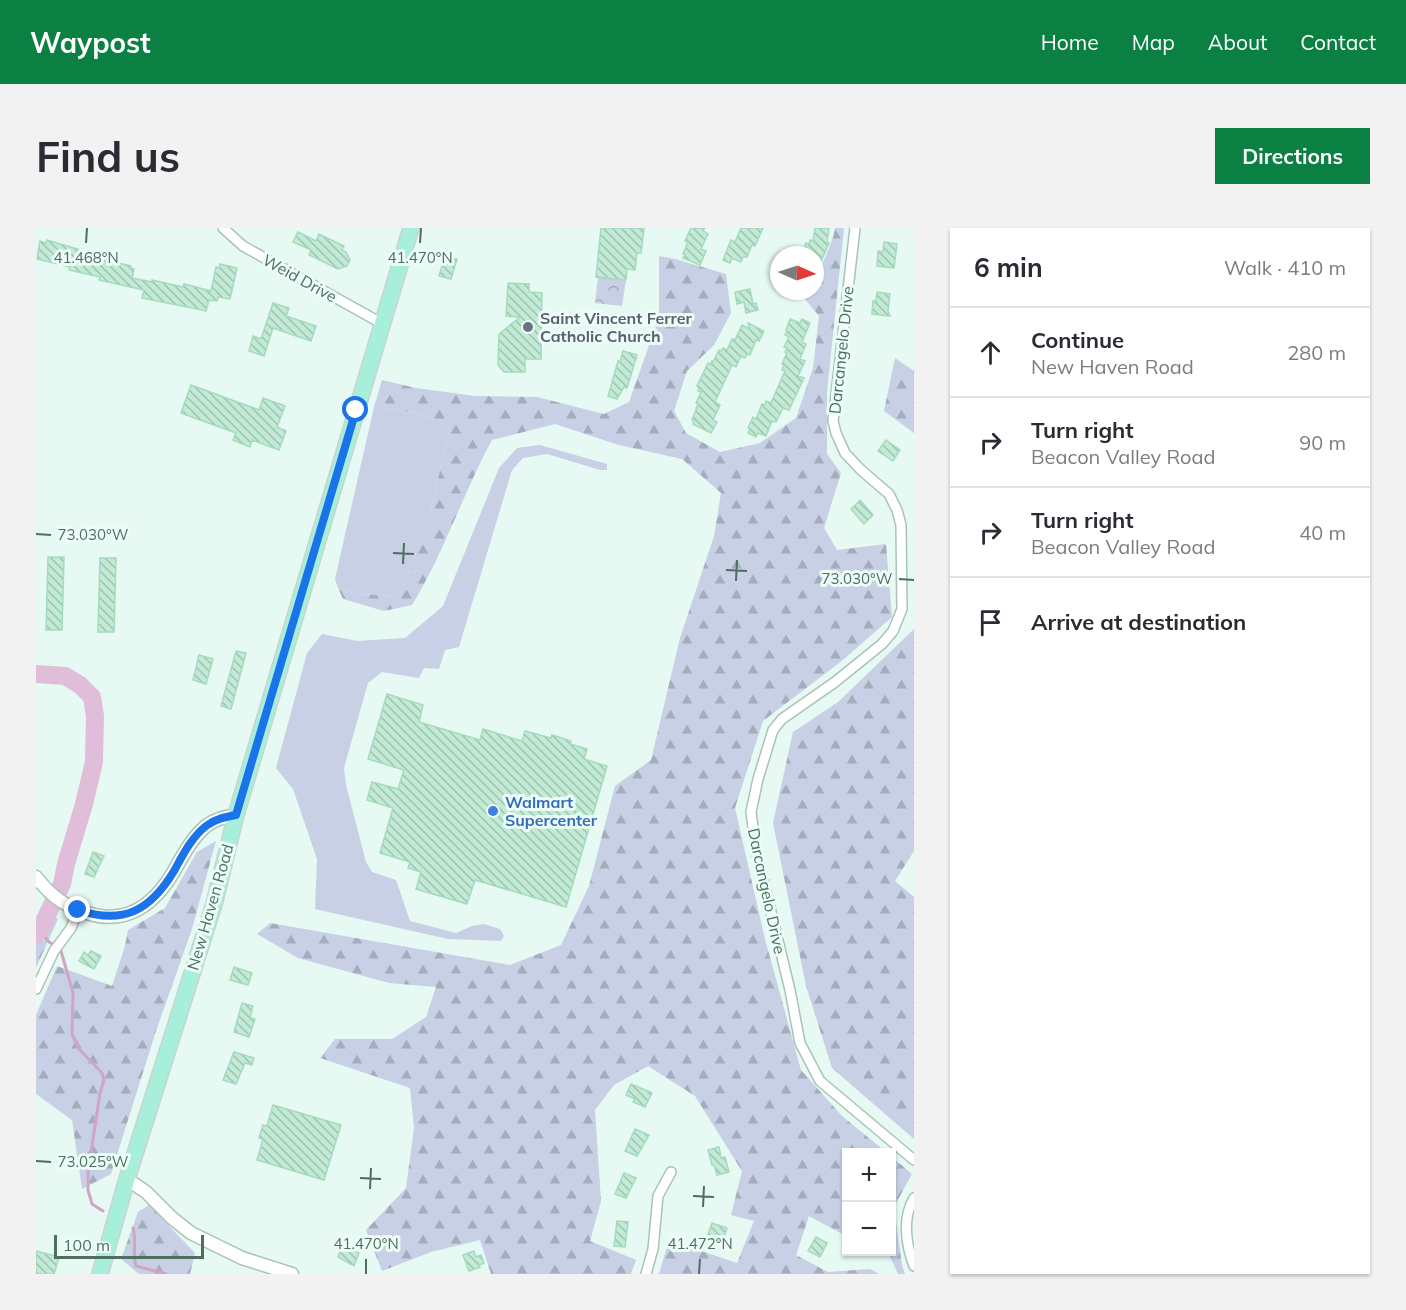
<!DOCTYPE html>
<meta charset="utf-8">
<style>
body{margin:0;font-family:Mulish,sans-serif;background:#f2f2f3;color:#2b2b33}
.controls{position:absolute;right:18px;bottom:18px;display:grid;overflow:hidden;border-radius:0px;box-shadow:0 2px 4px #0004}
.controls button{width:54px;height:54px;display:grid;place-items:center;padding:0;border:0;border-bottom:2px solid #e1e1e2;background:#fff;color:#2b2b33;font:30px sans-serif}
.compass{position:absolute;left:734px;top:18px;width:54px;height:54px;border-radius:50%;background:#fff;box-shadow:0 2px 4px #0004;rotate:93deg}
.scale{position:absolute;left:18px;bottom:15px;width:150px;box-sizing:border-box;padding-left:6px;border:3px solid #4e6f5d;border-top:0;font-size:16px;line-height:21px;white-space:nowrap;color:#4e6f5d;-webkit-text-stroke:4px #ecfcf7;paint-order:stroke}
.stop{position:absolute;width:18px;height:18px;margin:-14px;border:4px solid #1a73e8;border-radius:50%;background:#fff}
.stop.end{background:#1a73e8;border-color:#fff;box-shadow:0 2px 6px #0008}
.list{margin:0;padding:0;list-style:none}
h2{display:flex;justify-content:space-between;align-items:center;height:78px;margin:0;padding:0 24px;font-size:26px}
h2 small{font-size:20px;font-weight:400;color:#7c7c81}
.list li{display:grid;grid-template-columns:39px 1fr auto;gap:18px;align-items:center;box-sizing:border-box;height:90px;padding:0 24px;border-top:2px solid #e1e1e2}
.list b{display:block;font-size:22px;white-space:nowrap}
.list p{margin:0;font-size:20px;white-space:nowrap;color:#7c7c81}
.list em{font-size:20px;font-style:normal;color:#7c7c81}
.icon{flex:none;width:33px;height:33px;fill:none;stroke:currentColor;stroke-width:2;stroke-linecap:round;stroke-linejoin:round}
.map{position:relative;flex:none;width:878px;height:1046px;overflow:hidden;border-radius:0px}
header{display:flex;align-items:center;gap:36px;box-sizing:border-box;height:84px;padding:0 30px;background:#0b8043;color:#fff}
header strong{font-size:28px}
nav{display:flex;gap:33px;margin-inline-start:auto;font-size:21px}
.intro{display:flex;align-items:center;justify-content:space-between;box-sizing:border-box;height:144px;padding:0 36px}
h1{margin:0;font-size:42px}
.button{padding:15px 27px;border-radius:0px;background:#0b8043;color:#fff;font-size:21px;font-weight:700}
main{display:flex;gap:36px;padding:0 36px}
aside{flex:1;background:#fff;border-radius:0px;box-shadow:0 2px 4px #0004}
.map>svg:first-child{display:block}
</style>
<header>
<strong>Waypost</strong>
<nav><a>Home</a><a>Map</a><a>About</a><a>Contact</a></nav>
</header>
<div class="intro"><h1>Find us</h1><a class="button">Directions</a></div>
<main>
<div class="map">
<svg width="878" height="1046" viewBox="0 0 878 1046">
<defs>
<pattern id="forest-firs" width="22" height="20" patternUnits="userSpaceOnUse" patternTransform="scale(1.5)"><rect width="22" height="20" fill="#c7d0e5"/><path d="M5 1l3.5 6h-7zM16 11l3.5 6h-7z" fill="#a4adbd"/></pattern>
<pattern id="park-crowns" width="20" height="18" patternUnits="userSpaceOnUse" patternTransform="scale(1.5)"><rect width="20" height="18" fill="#c7d0e5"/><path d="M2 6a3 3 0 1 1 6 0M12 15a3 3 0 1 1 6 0" fill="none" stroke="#a4adbd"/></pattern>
<pattern id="building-back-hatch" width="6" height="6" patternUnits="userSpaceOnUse" patternTransform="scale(1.5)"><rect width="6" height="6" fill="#c2ebd6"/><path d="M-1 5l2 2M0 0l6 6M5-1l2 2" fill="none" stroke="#a0c3b1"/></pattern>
</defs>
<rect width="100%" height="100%" fill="#e6f9f3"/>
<path fill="#c7d0e5" d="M338,179L381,185L414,199L391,298L363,368L320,366L302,360L299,351Z
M504,217L571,236V242H564L511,226L487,230L476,242L423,419L409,422L403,441L388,440L383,450L346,444L332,455L308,540L310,557L330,634L336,644L360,652L374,693L420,705L436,698L448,696L464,701L468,708L465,713L412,711L279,681L281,631L257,561L240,540L271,425L286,406L321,413L369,410L407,378L463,240L481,220Z"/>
<path fill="url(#forest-firs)" d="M799,0H808L791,164V226L805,245L788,300L801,322L850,316L856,389L807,432L727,493L699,580L729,711L765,842L806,888L850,924H810V1008L773,988L760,1027L792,1044L834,1041L843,1046H623L633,1012L701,1035L718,993L695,987L706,943L659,868L612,838L578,857L559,882L565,973L554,1013L600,1032L595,1046H455L444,1012L395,1024L346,1043L330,1002L370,960L378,900L374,860L284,830L299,811H356L390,789L400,759L353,755L262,730L221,706L234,695L474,737L525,717L553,658L579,558L615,532L644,410L678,308L685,265L646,231L583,217L519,196L456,212C427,265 408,325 376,377L348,383L307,371L302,360L320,366L363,368L391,298L414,199L381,185L338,179L346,152L380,160L439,168L501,169L568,186L593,174L623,89V28L639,31L690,46L695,85L678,117L651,143L638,183L650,205L684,224L724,215L760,190L777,140L783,88L768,70L772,63H779C779,44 796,21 799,0Z
M859,130L878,143V205L848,183Z
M878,401V623L859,653L878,669V911L796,840L770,758L737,595L757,504L802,474Z
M180,613L156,701L120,803L75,946L46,961L36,892L0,866V787L21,738L76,758L89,718L92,702L129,680L161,624Z
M7,679L22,691L0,740V689Z
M856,929L876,946L858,979L866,1037L869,1046H862L852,1024H856Z
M113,977L159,1025L154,1046H103L85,1031L102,984Z"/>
<path fill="url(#park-crowns)" d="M562,49L590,52L586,78L559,75Z"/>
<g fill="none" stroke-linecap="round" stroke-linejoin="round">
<path stroke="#d0a5c6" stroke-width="3" d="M4,702L12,713L25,723L37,765L36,806L43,821L66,845L68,852L64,865L52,944V962L56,976L67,983
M97,1000C101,1013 96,1025 100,1038L130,1046"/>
<path stroke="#e0bdd8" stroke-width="18" d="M0,446L29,448L44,457L56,469L59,488L58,534L48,576L30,636L26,656L4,702L0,706"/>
</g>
<path fill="url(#building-back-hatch)" stroke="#a4dbbe" stroke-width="1.5" d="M565,0H608L605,25H601L599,42L591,41L590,52L560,49Z
M655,0H669L667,3L672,6L665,21L670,23L664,37L647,30L649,27L647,26L652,14L649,13Z
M705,0H727L719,18L716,17L711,29H707L705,34L696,30L694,35L687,32L695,12L699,14Z
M779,0H793L791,14L793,15L779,47V27H765L770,15L773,16L774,12L777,13Z
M262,4L280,13L283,6L308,18L306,22L310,24L314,32L311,38L302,41L273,27L275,22L257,14Z
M11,12L65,28L64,30L68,31L95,38L94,40L98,41L96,50L116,54V52L147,59L148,56L175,63L180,39L183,40L184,36L201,40L194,71L182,69L181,73L173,72L170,83L106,70L108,62L63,52L64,49L33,42L34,39L1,31L4,13L10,15Z
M848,14L861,16L858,40L841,38L842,23L847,24Z
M409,28L421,31L415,51L403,48Z
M472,55L493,56V64L506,65L505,131H489V144H468L462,137L463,106L484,89L470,88Z
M714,61L717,76L720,75L722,82L710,85L708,74L701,76L699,64Z
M841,64L854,66L852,83L854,88L836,86L837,73H840Z
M237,75L253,80L250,88L280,98L275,113L237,100L228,128L213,123L217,108L225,111Z
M754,91L764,95L766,91L774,95L766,114L770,116L764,131L769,133L762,148L768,150L753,182L747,180L740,194L736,193L730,208L722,205L720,209L712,205L714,201L712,200L717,189L720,191L726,176L729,177L730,173L735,175L749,143L746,142L748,137L746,136L751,125L749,124L751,120L748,119L753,109L749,107L751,103L750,102Z
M712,95L728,103L723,113L720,112L714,127L711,126L709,130L705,128L700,139L696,137L679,174L684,177L677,192L681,194L675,205L657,196L658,193L656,192L662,176L660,175L665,164L662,163L663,159L661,158L672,135L674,137L676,133L677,134L683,122L685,123L687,120L691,122L696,111L699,112L706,97L714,101Z
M587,123L601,127L591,160L588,159L581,171L572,168L582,133L584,134Z
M155,157L223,182L227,170L249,178L241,199L250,203L243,222L216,212L214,219L197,212L200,205L145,185Z
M850,212L864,222L857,233L842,223Z
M824,272L837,287L828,296L815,281Z
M12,329H28L26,402H10Z
M64,330H80L78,404H62Z
M200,423L210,425L195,481L185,478Z
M163,427L177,431L170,456L157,452Z
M351,466L387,477L383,494L444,512L447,501L486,513L489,503L515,510L516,507L535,513L534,516L551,521L548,531L571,538L530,679L439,652L431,676L380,661L385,644L372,640L374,634L344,625L357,580L331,572L336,554L362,561L368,542L332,531Z
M57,624L68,628L58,649L49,646Z
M55,723L65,728L58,741L43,733L48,724L52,727Z
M198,739L216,745L212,757L194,752Z
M206,775L217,778L214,790L219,791L213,809L198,804Z
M198,824L218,830L216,837L209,835L200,856L187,852Z
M595,856L616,865L609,879L597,874L599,871L590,867Z
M237,877L305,897L288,952L221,932L227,911L223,910L227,897L231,898Z
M599,901L613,907L601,928L589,923Z
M683,919L685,930L689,929L693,944L681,947L678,937H676L672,922Z
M588,945L600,950L590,970L579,966Z
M581,993L592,994L589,1019L578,1018Z
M676,995L691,1000L686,1017L682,1015L679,1022L668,1018Z
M780,1009L791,1015L784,1029L772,1023Z
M306,1018L323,1025L318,1038L302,1029Z
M0,1023L23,1029L18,1046H0Z
M438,1023L440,1029L445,1027L448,1035L443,1037L444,1039L433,1043L427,1027Z"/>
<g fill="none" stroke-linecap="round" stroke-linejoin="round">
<g stroke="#a9c4b7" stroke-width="12">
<path id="minor" d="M187,0L207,18L345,95
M819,0L797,193L800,205L809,225L825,242L853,266L861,282L865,297L866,381L857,403L846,416L799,454L746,491L737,502L722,551L715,584L720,622L754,762L764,815L784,853L878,932
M0,761L18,723L35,700L42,682
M878,970C866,990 870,1017 878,1038
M610,1046L617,1021L622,968L635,944"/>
</g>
<g stroke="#a9c4b7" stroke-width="15">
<path id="tertiary" d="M0,649C14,667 29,679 51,685C91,698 119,676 138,643C147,627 156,610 170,598C179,591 189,589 200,587
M91,951L110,964L136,990L155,1005L206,1030L256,1046"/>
</g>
<g stroke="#cad4ce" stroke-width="18">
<path id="primary" d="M64,1046L91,951L178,676L200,587L375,0"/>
</g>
<use href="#minor" stroke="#fff" stroke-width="9"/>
<use href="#tertiary" stroke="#fff" stroke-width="12"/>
<use href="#primary" stroke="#a7efdb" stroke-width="15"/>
</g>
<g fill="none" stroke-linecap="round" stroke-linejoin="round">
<path stroke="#1a73e8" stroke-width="8" d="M42,682C87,697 114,683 138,643C147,627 155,610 170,598C179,591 189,589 200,587L320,182"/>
</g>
<path fill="none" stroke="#4e6f5d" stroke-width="2" d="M50,15L51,0M384,15L385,0M0,306L15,307M357,325L378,326M367,336L368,315M690,342L711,343M863,351L878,352M700,353L701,332M0,933L15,934M324,950L345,951M334,961L335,940M657,968L678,969M667,979L668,958M330,1046V1031M663,1046L664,1031"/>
<circle fill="#6b7280" stroke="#ecfcf7" stroke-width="2" cx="492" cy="99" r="6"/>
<circle fill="#3f7fe0" stroke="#ecfcf7" stroke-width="2" cx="457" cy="583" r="6"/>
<g text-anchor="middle" stroke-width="6" stroke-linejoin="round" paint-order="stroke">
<g font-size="16" fill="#4e6f5d" stroke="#ecfcf7">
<text transform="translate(264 50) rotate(29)" y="6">Weid Drive</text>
<text transform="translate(805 122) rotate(-84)" y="6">Darcangelo Drive</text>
<text transform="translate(731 663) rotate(78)" y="6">Darcangelo Drive</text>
<text transform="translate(174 679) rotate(-74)" y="6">New Haven Road</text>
</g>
<g font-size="16" font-weight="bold" fill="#5b616d" stroke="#ecfcf7" text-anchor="start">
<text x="504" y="96">Saint Vincent Ferrer<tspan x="504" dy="18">Catholic Church</tspan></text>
</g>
<g font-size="16" font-weight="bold" fill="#366cbe" stroke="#ecfcf7" text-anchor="start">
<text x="469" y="580">Walmart<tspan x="469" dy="18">Supercenter</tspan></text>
</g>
</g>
<g font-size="15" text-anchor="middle" fill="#4e6f5d" stroke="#ecfcf7" stroke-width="6" stroke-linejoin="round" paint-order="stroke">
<text x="50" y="35">41.468°N</text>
<text x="384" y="35">41.470°N</text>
<text x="57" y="312">73.030°W</text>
<text x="821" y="356">73.030°W</text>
<text x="57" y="939">73.025°W</text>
<text x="330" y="1021">41.470°N</text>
<text x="664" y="1021">41.472°N</text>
</g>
</svg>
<div class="controls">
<button>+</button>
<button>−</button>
</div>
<svg class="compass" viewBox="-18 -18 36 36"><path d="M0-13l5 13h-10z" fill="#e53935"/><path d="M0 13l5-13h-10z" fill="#7c7c81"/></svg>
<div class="scale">100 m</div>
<div class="stop" style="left:320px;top:182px"></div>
<div class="stop end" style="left:42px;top:682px"></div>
</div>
<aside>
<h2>6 min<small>Walk · 410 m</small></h2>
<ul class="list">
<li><svg class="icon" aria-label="ahead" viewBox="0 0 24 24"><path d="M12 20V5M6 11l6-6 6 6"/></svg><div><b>Continue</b><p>New Haven Road</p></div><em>280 m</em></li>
<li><svg class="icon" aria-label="right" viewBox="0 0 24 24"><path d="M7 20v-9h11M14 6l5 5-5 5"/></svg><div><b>Turn right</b><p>Beacon Valley Road</p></div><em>90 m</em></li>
<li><svg class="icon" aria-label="right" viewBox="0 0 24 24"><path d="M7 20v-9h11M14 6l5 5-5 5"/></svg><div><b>Turn right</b><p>Beacon Valley Road</p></div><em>40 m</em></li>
<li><svg class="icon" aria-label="arrive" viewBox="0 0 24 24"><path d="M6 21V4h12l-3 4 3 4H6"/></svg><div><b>Arrive at destination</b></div></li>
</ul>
</aside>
</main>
